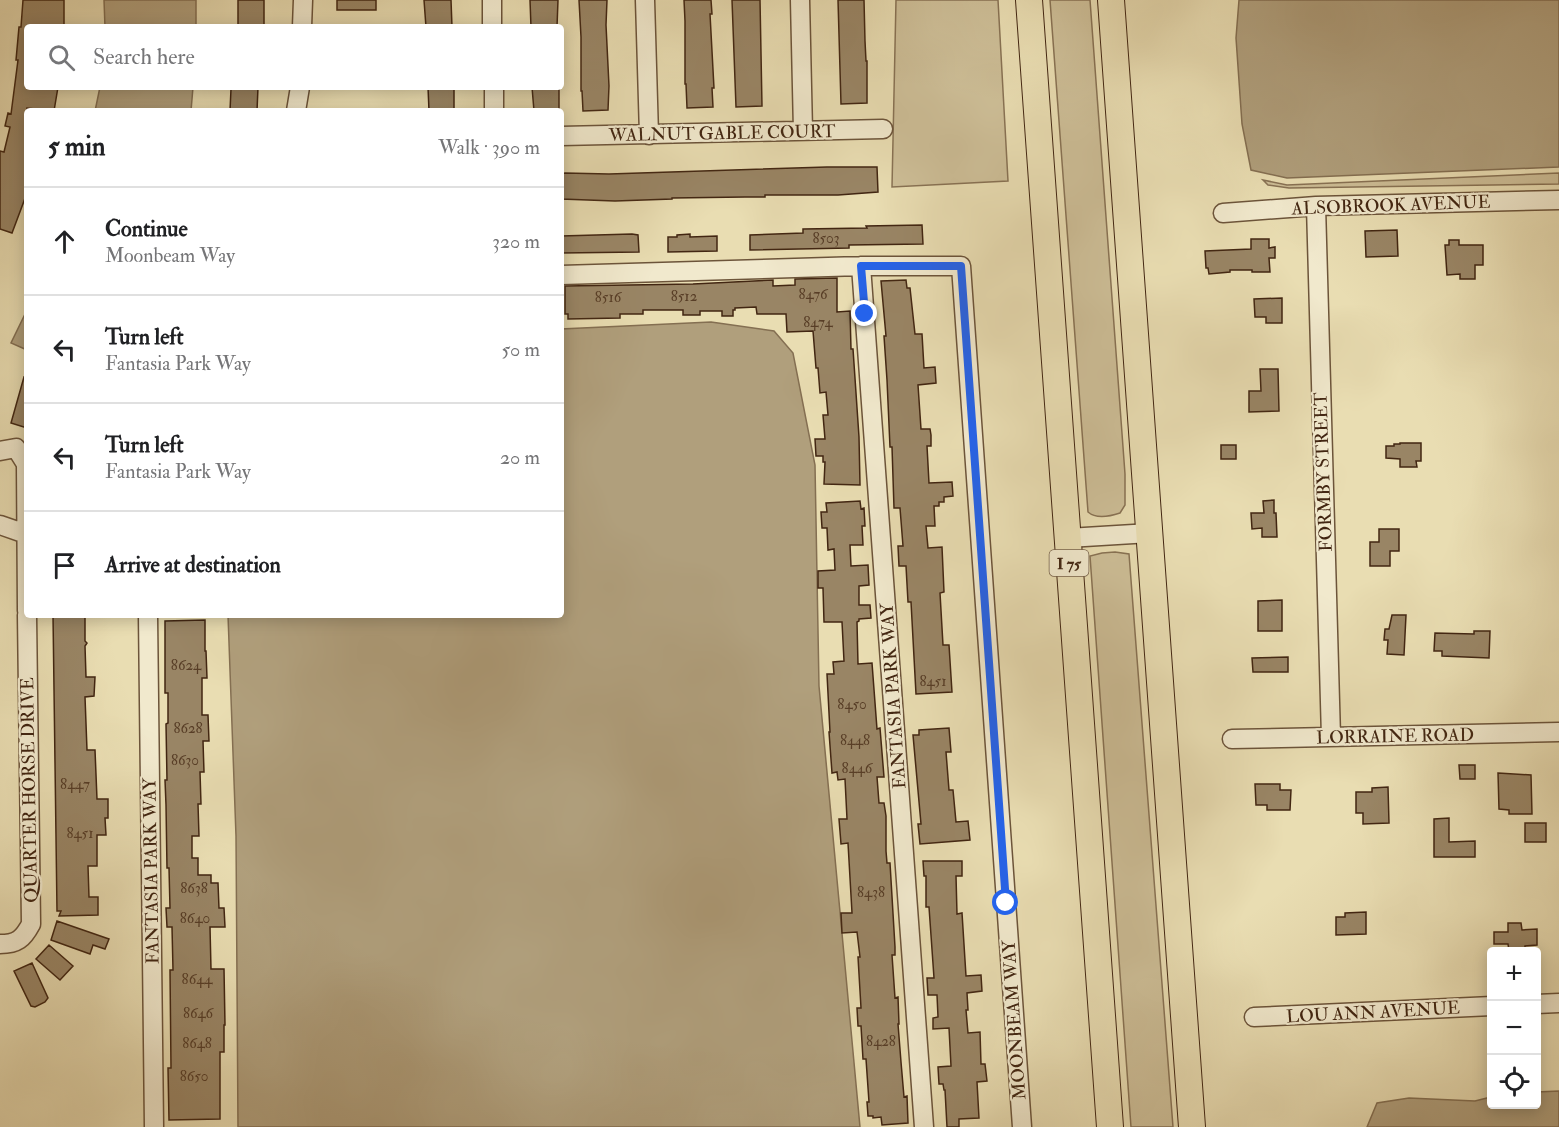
<!DOCTYPE html>
<meta charset="utf-8">
<style>
body{margin:0;font-family:"IM FELL Double Pica",serif;background:#f6f6f6;color:#202124}
.controls{position:absolute;right:18px;bottom:18px;display:grid;overflow:hidden;border-radius:6px;box-shadow:0 3px 15px #0003}
.controls button{width:54px;height:54px;display:grid;place-items:center;padding:0;border:0;border-bottom:2px solid #e0e0e0;background:#fff;color:#202124;font:30px sans-serif}
.stop{position:absolute;width:18px;height:18px;margin:-14px;border:4px solid #2563eb;border-radius:50%;background:#fff}
.stop.end{background:#2563eb;border-color:#fff;box-shadow:0 2px 6px #0008}
.list{margin:0;padding:0;list-style:none}
h2{display:flex;justify-content:space-between;align-items:center;height:78px;margin:0;padding:0 24px;font-size:26px}
h2 small{font-size:20px;font-weight:400;color:#757577}
.list li{display:grid;grid-template-columns:39px 1fr auto;gap:18px;align-items:center;box-sizing:border-box;height:108px;padding:0 24px;border-top:2px solid #e0e0e0}
.list b{display:block;font-size:22px;white-space:nowrap}
.list p{margin:0;font-size:20px;white-space:nowrap;color:#757577}
.list em{font-size:20px;font-style:normal;color:#757577}
.icon{flex:none;width:33px;height:33px;fill:none;stroke:currentColor;stroke-width:2;stroke-linecap:round;stroke-linejoin:round}
.map{position:relative;flex:none;width:1559px;height:1127px;overflow:hidden}
.search{position:absolute;background:#fff;box-shadow:0 3px 15px #0003;left:24px;top:24px;width:540px;height:66px;display:flex;align-items:center;gap:15px;box-sizing:border-box;padding:0 21px;border-radius:6px;color:#757577;font-size:22px}
.panel{position:absolute;background:#fff;box-shadow:0 3px 15px #0003;left:24px;top:108px;width:540px;height:510px;border-radius:6px}
.map>svg:first-child{display:block}
</style>
<div class="map">
<svg width="1559" height="1127" viewBox="0 0 1559 1127">
<rect width="100%" height="100%" fill="#e9ddb2"/>
<filter id="stains"><feTurbulence type="fractalNoise" baseFrequency=".00333" numOctaves="4"/><feColorMatrix values="0 0 0 0 .2 0 0 0 0 .09 0 0 0 0 .02 0 0 0 .5 -.17"/></filter>
<radialGradient id="worn" r=".72"><stop offset=".6" stop-color="#630" stop-opacity="0"/><stop offset="1" stop-color="#630" stop-opacity=".3"/></radialGradient>
<path fill="#cdbe97" stroke="#887254" stroke-width="1.5" d="M896,0H998L1008,181L892,187Z
M1050,0H1090L1125,474V505L1120,513C1111,516 1096,519 1088,512Z
M1559,173V184L1289,188L1268,185L1263,180L1287,185Z
M1115,552L1129,554L1173,1127H1131L1090,556L1102,553Z"/>
<path fill="#b09f7c" stroke="#846f52" stroke-width="1.5" d="M104,0H196V27H105Z
M1239,0H1559V167L1287,178L1251,170L1242,124L1236,38Z
M100,87H193L191,111H95Z
M27,310V350L11,343Z
M711,322L774,331L793,353L815,465L819,686L860,1127H238L236,836L228,615H561V329Z
M1559,1091V1127H1367L1377,1103L1409,1098L1475,1101L1491,1097L1492,1104H1536L1537,1092Z"/>
<path fill="#998565" stroke="#422612" stroke-width="1.5" d="M23,0H64V27H27V87H58L54,111L27,108V193L12,233L0,229V151L4,152L10,127L5,126L8,113L11,114L18,60H16L19,27H21Z
M238,0H264V27H238Z
M337,0H376V10H337Z
M424,0H451L452,27H426Z
M530,0H558L557,27H531Z
M579,0H607L606,25L609,86L608,110L583,111L582,91H581V37Z
M684,0H711L712,14H710L714,88H712L713,107L687,108L686,84H685V21Z
M732,0H760L762,106L736,107Z
M838,0H864L865,41L866,61H867V103L841,104Z
M233,87H258L257,111H230L231,89H233Z
M428,87H454V111H429Z
M532,87H559V111H534Z
M827,167H877L878,192L838,195H765V197H745L672,198V199L615,201L561,199V174L565,173L609,174Z
M922,225L923,244L849,245V248L750,250V235L803,233V229L867,228L866,226Z
M1397,230L1398,256L1366,257L1365,231Z
M632,234L638,235L639,252L561,253V236Z
M690,234V237L717,236V251L668,252V237H677V235Z
M1251,239H1269V248L1275,247V258H1269L1270,272H1252V270H1230V272L1209,274L1208,268H1206L1205,251L1251,249Z
M1449,240H1459V245H1483V265H1475V279H1460V274L1447,275L1445,245H1449Z
M837,278V312L850,311L851,349H853L859,437L860,485L824,484L825,462H823V456H816L815,439H825L823,415H828L826,392L820,393L818,368H816L813,331L787,332L786,314H757L756,307L735,308V310H733V316H722V311H700V315H683V310H643V314H620V318L568,319V314H565V286L693,284L773,280V286L795,285V279Z
M906,280L907,288H910L915,334H922L924,368L935,367L936,383L918,385L921,429H930L931,435V446H927L929,483L952,482L953,496L944,497V502H939V506H934L935,526H926L928,548L942,547L944,592L940,593L943,645H949L952,692L916,694L911,602H908L906,566H899L898,546H903L900,508H894L892,447H890L887,380L884,336H886L881,281Z
M1282,298V323H1266V317H1255L1254,299Z
M1260,369H1278L1279,411L1249,412V391H1261Z
M24,377L27,378V428L11,423Z
M1400,443H1421V461H1416L1417,467H1400V459L1386,458V446H1394V444H1400Z
M1221,445H1236V459H1221Z
M1274,500V513H1276L1277,537H1262V528L1252,529L1251,513H1264L1263,501Z
M860,501L861,509L864,508L865,526H862L863,545H850L851,566L868,565L869,585L859,586V605H870L871,618L859,619V621L857,622L858,664L872,663L877,729L880,728L884,777H877L879,803H884L886,816V851L887,863H890L895,947V955H892L895,998L898,997L899,1024H898L901,1062L904,1097L907,1096L908,1123L882,1125L881,1117L873,1118V1116H868L867,1102H869L866,1059H863L861,1026H858L857,1008H861L858,957H860L857,932L842,933L841,913H852L848,843L841,844L839,819H847L845,779L838,780L837,772L832,773L829,732H830L827,674H834L833,662L844,661L842,622H824L823,588H818V571L835,570L834,549L828,550L827,528H822L821,512H827L826,503Z
M1379,529H1399V551H1390V566H1370V542H1379Z
M1282,600V631H1258V601Z
M53,615H85V641L87,643L85,646L86,677H95L94,696L85,697L87,750H95L97,799H108V818H105L106,835H97V866H88L89,897H98V915L59,916L61,911H57Z
M1392,615H1406L1404,655L1387,654L1388,640H1384L1385,629H1389Z
M205,620V651H206L207,678H202V715H208L209,741H203L204,772H200L201,804H198L199,836H192V858H198V875H211V883H218L219,908H224L225,927H210L211,969H224L225,1025H224V1052H220V1119L169,1120L168,1068H171L170,970H173L172,927H167L166,908H170L169,868H167L166,805L165,780H167L166,724L168,723V693H165V621Z
M1474,631H1490L1489,658L1442,656V651H1434L1435,633L1474,634Z
M1288,657V672H1253L1252,658Z
M949,728L951,752H946L949,790H953L956,822L968,821L970,840L920,844L918,824H921L913,735H919V730Z
M1459,765H1475V779H1460Z
M1498,773L1531,775L1532,814H1509V810L1499,809Z
M1255,784H1280V790H1291L1290,810H1267V805H1256Z
M1388,787L1389,823L1363,824V813H1356V792H1372V788Z
M1449,818V842L1475,841V857H1434V819Z
M1525,823H1546V842H1525Z
M923,861H962V876H956L957,914L962,913L966,976L981,975L982,991L967,993L968,1010H966L968,1033L980,1032L981,1064H985L987,1081L977,1082L979,1118L959,1119V1127H947L945,1090H944L943,1084H939L938,1067L951,1066L949,1028L933,1029V1018L938,1017L937,995H928L927,978H934L929,907H926V876H924Z
M1366,912V934L1336,935V917H1345V913Z
M57,921L109,939L105,949L93,945L90,954L51,940Z
M1508,923H1521L1522,930L1537,929V945L1525,946V951H1509L1508,944H1494V932H1508Z
M49,945L73,966L60,980L36,959Z
M32,963L48,998L45,1002L35,1007L31,1006L14,971Z"/>
<g fill="none" stroke-linecap="round" stroke-linejoin="round">
<g stroke="#6c543a" stroke-width="21">
<path id="minor" d="M492,0V27
M645,0L649,135
M800,0L803,131
M302,27L303,0
M494,87V111
M296,111L300,87
M561,136L883,129
M1316,206L1331,737
M1223,213L1316,206L1559,200
M861,266L924,1127
M561,275L861,266H961L1022,1127
M0,451L16,448L26,464L27,611
M0,525L26,534
M1068,538L1150,533
M148,615L154,1127
M1232,739L1559,732
M0,944C17,944 23,939 31,924L27,615
M1536,1004L1559,1003
M1254,1017L1492,1006"/>
</g>
<g stroke="#422612" stroke-width="28">
<path id="highway" d="M1029,0L1110,1127
M1111,0L1192,1127"/>
</g>
<use href="#minor" stroke="#f1e9cd" stroke-width="18"/>
<use href="#highway" stroke="#e9ddb2" stroke-width="26"/>
</g>
<g fill="none" stroke-linecap="round" stroke-linejoin="round">
<path stroke="#2563eb" stroke-width="8" d="M865,314L861,266H961L1006,903"/>
</g>
<g text-anchor="middle" stroke-width="4.5" stroke-linejoin="round" paint-order="stroke">
<g font-size="15" fill="#583e27">
<text x="826" y="243">8503</text>
<text x="813" y="299">8476</text>
<text x="684" y="301">8512</text>
<text x="608" y="302">8516</text>
<text x="818" y="327">8474</text>
<text x="186" y="670">8624</text>
<text x="933" y="686">8451</text>
<text x="852" y="709">8450</text>
<text x="188" y="733">8628</text>
<text x="855" y="745">8448</text>
<text x="185" y="765">8630</text>
<text x="857" y="773">8446</text>
<text x="75" y="789">8447</text>
<text x="80" y="838">8451</text>
<text x="194" y="893">8638</text>
<text x="871" y="897">8438</text>
<text x="195" y="923">8640</text>
<text x="197" y="984">8644</text>
<text x="198" y="1018">8646</text>
<text x="881" y="1046">8428</text>
<text x="197" y="1048">8648</text>
<text x="194" y="1081">8650</text>
</g>
<rect fill="#f1e9cd" stroke="#76604a" stroke-width="1.5" x="1049.5" y="550" width="39" height="26" rx="4.5"/>
<g font-size="16" font-weight="bold" fill="#422612">
<text x="1069" y="569">I 75</text>
</g>
<g font-size="18" fill="#422612" stroke="#f1e9cd">
<text transform="translate(722 133) rotate(-1)" y="6">WALNUT GABLE COURT</text>
<text transform="translate(1391 205) rotate(-2)" y="6">ALSOBROOK AVENUE</text>
<text transform="translate(1323 472) rotate(-92)" y="6">FORMBY STREET</text>
<text transform="translate(893 696) rotate(-94)" y="6">FANTASIA PARK WAY</text>
<text transform="translate(1395 736) rotate(-1)" y="6">LORRAINE ROAD</text>
<text transform="translate(29 790) rotate(-91)" y="6">QUARTER HORSE DRIVE</text>
<text transform="translate(151 871) rotate(-91)" y="6">FANTASIA PARK WAY</text>
<text transform="translate(1373 1012) rotate(-3)" y="6">LOU ANN AVENUE</text>
<text transform="translate(1014 1020) rotate(-94)" y="6">MOONBEAM WAY</text>
</g>
</g>
<rect width="100%" height="100%" filter="url(#stains)"/>
<rect width="100%" height="100%" fill="url(#worn)"/>
</svg>
<div class="controls">
<button>+</button>
<button>−</button>
<button><svg class="icon" aria-label="locate" viewBox="0 0 24 24"><circle cx="12" cy="12" r="6"/><path d="M12 2v4M12 18v4M2 12h4M18 12h4"/></svg></button>
</div>
<div class="stop" style="left:1006px;top:903px"></div>
<div class="stop end" style="left:865px;top:314px"></div>
<div class="search"><svg class="icon" aria-label="search" viewBox="0 0 24 24"><circle cx="10" cy="10" r="6"/><path d="M15 15l6 6"/></svg>Search here</div>
<section class="panel">
<h2>5 min<small>Walk · 390 m</small></h2>
<ul class="list">
<li><svg class="icon" aria-label="ahead" viewBox="0 0 24 24"><path d="M12 20V5M6 11l6-6 6 6"/></svg><div><b>Continue</b><p>Moonbeam Way</p></div><em>320 m</em></li>
<li><svg class="icon" aria-label="left" viewBox="0 0 24 24"><path d="M17 20v-9H6M10 6l-5 5 5 5"/></svg><div><b>Turn left</b><p>Fantasia Park Way</p></div><em>50 m</em></li>
<li><svg class="icon" aria-label="left" viewBox="0 0 24 24"><path d="M17 20v-9H6M10 6l-5 5 5 5"/></svg><div><b>Turn left</b><p>Fantasia Park Way</p></div><em>20 m</em></li>
<li><svg class="icon" aria-label="arrive" viewBox="0 0 24 24"><path d="M6 21V4h12l-3 4 3 4H6"/></svg><div><b>Arrive at destination</b></div></li>
</ul>
</section>
</div>
